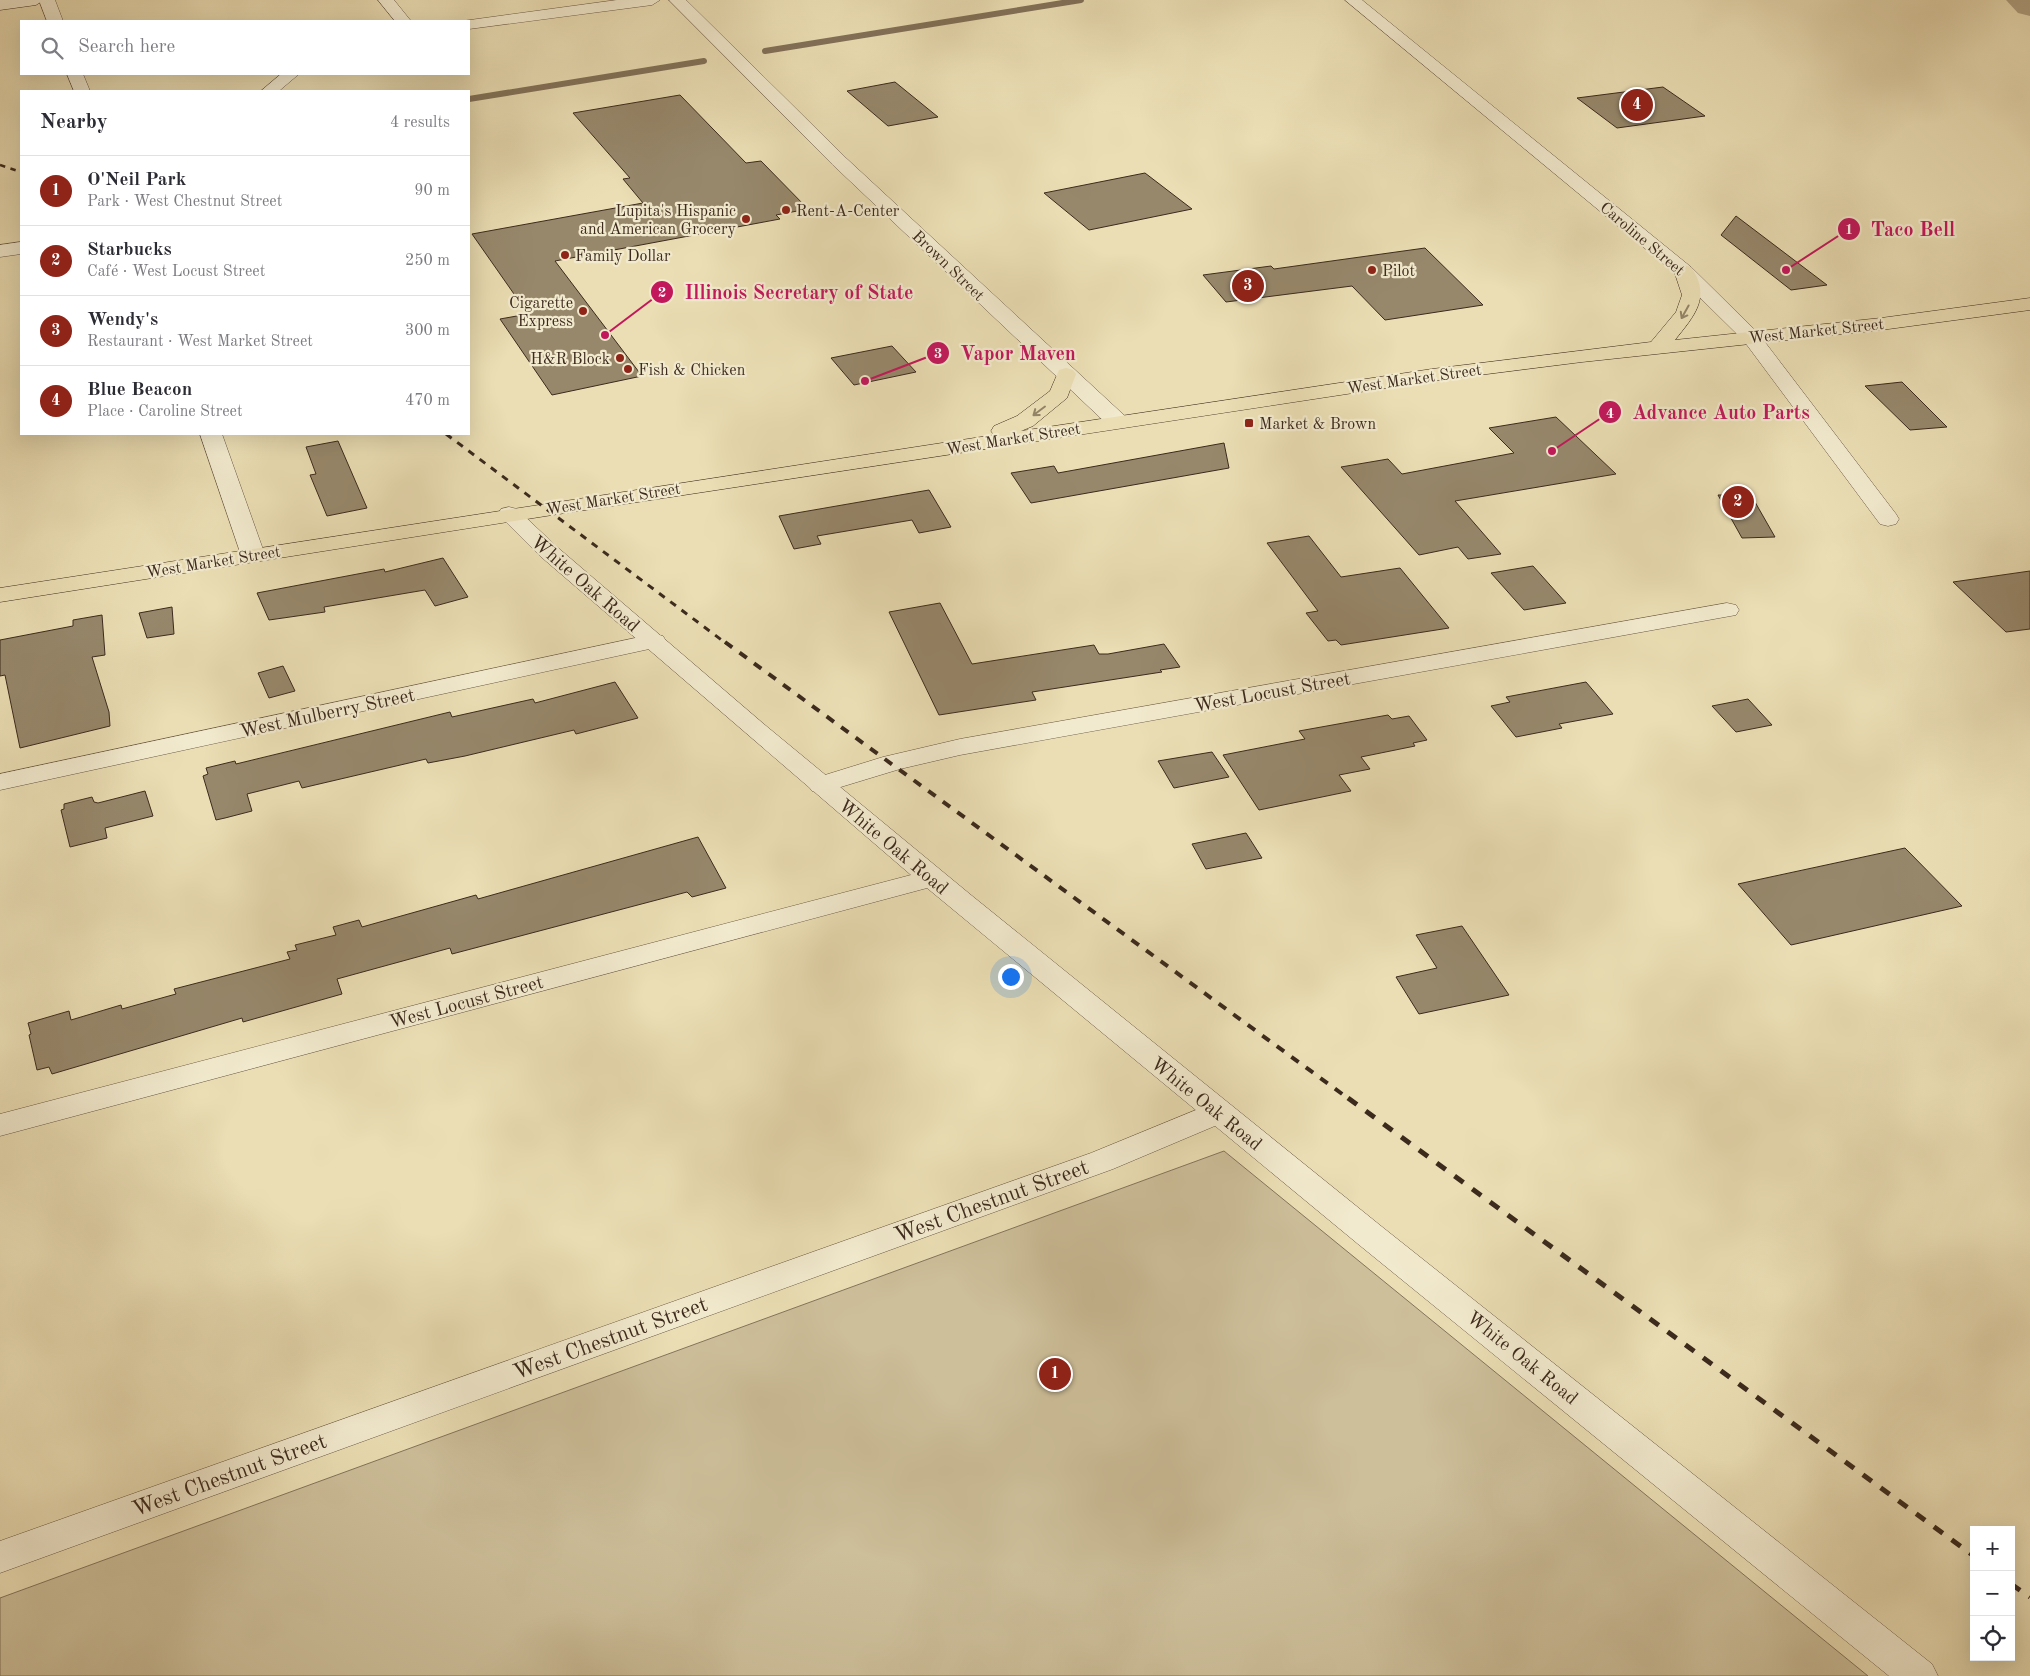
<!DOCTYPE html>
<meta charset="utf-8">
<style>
body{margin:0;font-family:"Old Standard TT",serif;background:#f2f2f3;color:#2b2b33}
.controls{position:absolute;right:15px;bottom:15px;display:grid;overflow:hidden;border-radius:0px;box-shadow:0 5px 20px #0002}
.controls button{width:45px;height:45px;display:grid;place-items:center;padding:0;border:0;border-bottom:1px solid #e1e1e2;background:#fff;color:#2b2b33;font:25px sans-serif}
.you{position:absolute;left:1010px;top:976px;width:18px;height:18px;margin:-12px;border:4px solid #fff;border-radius:50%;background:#1a73e8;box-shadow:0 0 0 8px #1a73e833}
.badge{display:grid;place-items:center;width:32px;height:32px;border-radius:50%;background:#8f2418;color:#fff;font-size:16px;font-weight:700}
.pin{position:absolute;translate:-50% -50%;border:2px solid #fff;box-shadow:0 1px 5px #0006}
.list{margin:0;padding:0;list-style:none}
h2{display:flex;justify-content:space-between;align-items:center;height:65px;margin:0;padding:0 20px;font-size:21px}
h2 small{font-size:16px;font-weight:400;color:#7c7c81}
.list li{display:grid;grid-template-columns:32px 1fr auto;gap:15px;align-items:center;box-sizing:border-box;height:70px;padding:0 20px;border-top:1px solid #e1e1e2}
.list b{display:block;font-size:19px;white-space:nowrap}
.list p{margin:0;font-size:16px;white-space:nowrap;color:#7c7c81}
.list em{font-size:16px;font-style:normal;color:#7c7c81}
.icon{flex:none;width:28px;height:28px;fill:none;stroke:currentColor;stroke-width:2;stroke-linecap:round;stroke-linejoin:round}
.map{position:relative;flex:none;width:2030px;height:1676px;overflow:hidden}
.search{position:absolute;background:#fff;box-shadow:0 5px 20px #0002;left:20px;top:20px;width:450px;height:55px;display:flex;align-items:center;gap:12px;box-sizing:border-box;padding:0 18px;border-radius:0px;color:#7c7c81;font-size:19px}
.panel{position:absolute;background:#fff;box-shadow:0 5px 20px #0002;left:20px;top:90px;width:450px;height:345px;border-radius:0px}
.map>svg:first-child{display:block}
</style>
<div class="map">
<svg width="2030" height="1676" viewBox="0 0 2030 1676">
<rect width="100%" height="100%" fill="#ebdeb4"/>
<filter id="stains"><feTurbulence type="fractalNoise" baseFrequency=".004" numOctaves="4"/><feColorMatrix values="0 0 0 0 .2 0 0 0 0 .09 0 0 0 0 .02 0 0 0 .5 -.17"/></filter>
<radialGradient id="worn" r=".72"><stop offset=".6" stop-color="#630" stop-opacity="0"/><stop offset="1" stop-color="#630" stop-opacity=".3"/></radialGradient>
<path fill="#cdbf9a" stroke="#84745c" d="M1224,1151L1868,1676H0V1598Z"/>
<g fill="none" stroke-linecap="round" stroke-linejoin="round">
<path stroke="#827159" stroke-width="6" d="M765,51L1081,0
M469,99L704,61"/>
<path fill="#b0a181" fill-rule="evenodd" d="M2006,0H2030V16L2018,13Z"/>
</g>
<path fill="#97886c" stroke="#3c2a1d" d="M895,82L938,117L888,126L847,91Z
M1663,87L1705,116L1617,128L1577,98Z
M680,95L746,163L761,161L808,209L776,215L780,219L555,261L642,376L552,395L500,319L528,314L472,234L643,203L623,179L630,178L573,113Z
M1145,173L1192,209L1089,230L1044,193Z
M1736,216L1827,285L1791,290L1721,235Z
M1425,248L1483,305L1385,320L1352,286L1226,302L1203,275L1271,266L1274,269Z
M892,346L916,372L854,385L831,358Z
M1902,382L1947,427L1910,430L1865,386Z
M1556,417L1616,474L1455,501L1501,554L1468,559L1458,547L1419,555L1341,467L1388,459L1402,474L1514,453L1489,428Z
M338,441L367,508L327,516L310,475L316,474L306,447Z
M1224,443L1229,468L1031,503L1011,473L1054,466L1058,473Z
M929,490L951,527L919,533L912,520L817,536L821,544L794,549L779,516Z
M1718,495H1751L1775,537L1742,538Z
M1309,536L1341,577L1400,568L1449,628L1341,645L1336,640L1328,641L1306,613L1318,611L1267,543Z
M443,558L468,597L435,606L425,590L324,607L325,612L269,620L257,593L384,569L385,572Z
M1533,566L1566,603L1524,610L1491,573Z
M2030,571V629L2006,632L1953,582Z
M940,603L972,664L1094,645L1099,654H1108L1164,644L1180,667L1160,670L1162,672L1032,692L1036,700L939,715L889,612Z
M172,607L174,634L147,638L139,613Z
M102,615L105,655L92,657L109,712L110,726L20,748L5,675L0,676V640L73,626V620Z
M283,666L295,691L269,698L258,673Z
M615,682L638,718L576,734L574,730L465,756L428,763L426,759L302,788L299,781L247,794L252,811L225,818L216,820L203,776L208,774L206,768L235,761L236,764L450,712L452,717L533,699L535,703Z
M1586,682L1613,714L1559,724L1562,728L1516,737L1491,706L1510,702L1506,697Z
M1748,699L1772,725L1736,732L1712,706Z
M1388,715L1392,719L1409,716L1427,740L1413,743L1415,746L1361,757L1370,769L1339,775L1351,791L1259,810L1223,755L1305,739L1299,731Z
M1212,752L1229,777L1174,788L1158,761Z
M145,791L153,816L105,828L107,838L70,847L61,810L64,809V804L92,797L94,802L98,803Z
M1246,833L1262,858L1206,869L1192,844Z
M698,837L726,888L692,897L687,892L452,954L450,948L337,979L342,994L243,1022L242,1018L52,1074L49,1067L37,1070L29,1035L31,1034L28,1023L69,1011L71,1020L121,1005L122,1009L176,994L174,989L290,959L287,952L297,950L295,945L336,935L333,927L359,920L362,927L476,895L478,899Z
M1905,848L1962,906L1791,945L1738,884Z
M1462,926L1509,995L1419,1014L1396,977L1437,968L1416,935Z"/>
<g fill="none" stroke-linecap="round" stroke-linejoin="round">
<g stroke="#685743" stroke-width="1">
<path id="minor" d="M39,0H55L63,21H47Z
M378,0H394L411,21H395Z
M617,0H660L652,5L469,29V21H463Z
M67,74H83L90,91H74Z
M281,74H299L279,91H261Z
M21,242V254L0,257V245Z
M1751,331L1758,333L1896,514L1899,519L1896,524L1888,526L1880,524L1741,337L1744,333Z
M200,434H222L265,555L261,560L253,562L245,560L241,555Z
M1727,603L1736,605L1739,610L1736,615L960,755L900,769L821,793L812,791L808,785L812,779L883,757L960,739Z
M654,634L663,636L666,641L663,646L0,790V774Z
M1218,1101L1229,1104L1234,1112L1229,1120L1113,1169L0,1573V1541L1091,1153Z"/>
</g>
<g stroke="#685743" stroke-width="1">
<path id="tertiary" d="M669,0H686L846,158L1126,417L1129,422L1126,427L1118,428L1110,427L833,165Z
M1345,0H1362L1691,267L1758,333L1761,337L1758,341L1751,343L1744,341L1677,275Z
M509,507L517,509L556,546L765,725L971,895L1381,1226L1932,1664L1938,1676H1889L1358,1244L927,888L0,1136V1114L911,875L540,556L498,514L501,509Z"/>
</g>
<g stroke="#3c2a1d" stroke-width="1">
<path id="secondary" d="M0,0H44L36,5L0,10Z"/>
</g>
<g stroke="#3c2a1d" stroke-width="1">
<path id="primary" d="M1684,265L1691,267C1712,297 1694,316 1675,340L1881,318L2030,298V310L1881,330L1582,362L1432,381L546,516L0,602V588L994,435L991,431L994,426L1017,416L1050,391L1059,370L1066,368L1073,370L1076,374L1067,398L1033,426L1021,431L1432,369L1651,342L1676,312L1682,295L1674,271L1677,267Z"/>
</g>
<use href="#minor" fill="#f2eace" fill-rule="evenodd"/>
<use href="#tertiary" fill="#f2eace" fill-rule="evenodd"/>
<use href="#secondary" fill="#f2eace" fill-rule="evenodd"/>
<use href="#primary" fill="#ebdeb4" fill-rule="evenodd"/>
<path stroke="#3c2a1d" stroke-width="2.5" stroke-dasharray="5.5 5.5" stroke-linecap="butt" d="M0,165L21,172"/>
<path stroke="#3c2a1d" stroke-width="3" stroke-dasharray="7 7" stroke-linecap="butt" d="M446,434L727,644"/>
<path stroke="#3c2a1d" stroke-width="4" stroke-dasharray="9 9" stroke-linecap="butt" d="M725,642L1349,1099"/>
<path stroke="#3c2a1d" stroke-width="5" stroke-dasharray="11 11" stroke-linecap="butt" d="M1348,1098L1974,1556
M2011,1584L2030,1597"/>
</g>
<defs><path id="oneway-shaft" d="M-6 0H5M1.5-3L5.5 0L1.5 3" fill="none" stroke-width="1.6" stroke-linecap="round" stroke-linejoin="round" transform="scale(1.25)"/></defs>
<g stroke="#948468">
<use href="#oneway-shaft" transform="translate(1685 312) rotate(119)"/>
<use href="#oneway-shaft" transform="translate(1039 411) rotate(143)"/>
</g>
<g fill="#8f2418" stroke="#f2eace" stroke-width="2">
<circle cx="786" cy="210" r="5"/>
<circle cx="746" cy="219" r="5"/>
<circle cx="565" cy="255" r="5"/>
<circle cx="1372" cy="270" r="5"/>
<circle cx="583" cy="311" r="5"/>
<circle cx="620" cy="358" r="5"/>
<circle cx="628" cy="369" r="5"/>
<rect x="1244" y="418" width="10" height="10" rx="2.5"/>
</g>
<g text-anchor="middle" stroke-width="4.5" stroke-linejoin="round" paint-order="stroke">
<g font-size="16" fill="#3c2a1d" stroke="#f2eace" text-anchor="start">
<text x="736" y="216" text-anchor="end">Lupita's Hispanic<tspan x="736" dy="18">and American Grocery</tspan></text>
<text x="796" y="216">Rent-A-Center</text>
<text x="575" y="261">Family Dollar</text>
<text x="1382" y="276">Pilot</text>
<text x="573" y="308" text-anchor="end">Cigarette<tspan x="573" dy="18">Express</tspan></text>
<text x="610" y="364" text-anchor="end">H&amp;R Block</text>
<text x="638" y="375">Fish &amp; Chicken</text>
<text x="1259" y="429">Market &amp; Brown</text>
</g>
<g font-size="16" fill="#3c2a1d" stroke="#f2eace">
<text transform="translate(1643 238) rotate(40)" y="6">Caroline Street</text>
<text transform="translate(949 265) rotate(44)" y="6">Brown Street</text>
<text transform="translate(1816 330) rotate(-6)" y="6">West Market Street</text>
<text transform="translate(1414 378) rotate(-8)" y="6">West Market Street</text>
<text transform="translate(1013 438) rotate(-9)" y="6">West Market Street</text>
<text transform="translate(613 498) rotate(-9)" y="6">West Market Street</text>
<text transform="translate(213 561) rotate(-9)" y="6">West Market Street</text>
</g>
<g font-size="19" fill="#3c2a1d" stroke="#f2eace">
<text transform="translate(586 583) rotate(41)" y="7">White Oak Road</text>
<text transform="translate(1272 691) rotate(-10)" y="7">West Locust Street</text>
<text transform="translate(327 712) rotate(-12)" y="7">West Mulberry Street</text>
<text transform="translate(894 846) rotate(40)" y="7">White Oak Road</text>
<text transform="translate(466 1001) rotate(-15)" y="7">West Locust Street</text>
<text transform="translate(1207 1103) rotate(39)" y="7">White Oak Road</text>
<text transform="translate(1523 1357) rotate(39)" y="7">White Oak Road</text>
</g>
<g font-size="22" fill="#3c2a1d" stroke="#f2eace">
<text transform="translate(991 1200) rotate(-20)" y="8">West Chestnut Street</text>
<text transform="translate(610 1337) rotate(-20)" y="8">West Chestnut Street</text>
<text transform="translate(229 1474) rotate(-20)" y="8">West Chestnut Street</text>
</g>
</g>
<path fill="none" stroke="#c2185b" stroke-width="2" d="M1786 270L1849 229M605 335L662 292M865 381L938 353M1552 451L1610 412"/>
<g fill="#c2185b" stroke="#f2eace" stroke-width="2">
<circle cx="1786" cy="270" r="5"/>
<circle cx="605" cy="335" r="5"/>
<circle cx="865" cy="381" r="5"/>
<circle cx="1552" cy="451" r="5"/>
<circle cx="1849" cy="229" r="12"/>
<circle cx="662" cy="292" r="12"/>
<circle cx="938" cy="353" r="12"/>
<circle cx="1610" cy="412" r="12"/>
</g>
<g font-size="15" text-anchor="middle" font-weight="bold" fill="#fff">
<text x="1849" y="234">1</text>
<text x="662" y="297">2</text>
<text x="938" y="358">3</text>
<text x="1610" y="418">4</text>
</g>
<g font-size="20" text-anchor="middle" font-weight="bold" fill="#c2185b" stroke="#f2eace" stroke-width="4.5" stroke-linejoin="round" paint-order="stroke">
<text x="1913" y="236">Taco Bell</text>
<text x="799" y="299">Illinois Secretary of State</text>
<text x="1018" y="360">Vapor Maven</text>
<text x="1721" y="419">Advance Auto Parts</text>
</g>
<rect width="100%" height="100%" filter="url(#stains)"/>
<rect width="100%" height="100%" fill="url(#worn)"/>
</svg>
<div class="controls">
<button>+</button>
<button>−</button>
<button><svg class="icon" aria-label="locate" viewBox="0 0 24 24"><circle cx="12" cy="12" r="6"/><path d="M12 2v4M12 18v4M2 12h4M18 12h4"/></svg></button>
</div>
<div class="you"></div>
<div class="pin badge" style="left:1055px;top:1374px">1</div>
<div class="pin badge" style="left:1738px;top:502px">2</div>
<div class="pin badge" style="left:1248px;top:286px">3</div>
<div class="pin badge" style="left:1637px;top:105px">4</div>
<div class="search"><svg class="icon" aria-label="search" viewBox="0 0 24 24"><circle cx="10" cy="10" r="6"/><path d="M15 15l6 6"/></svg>Search here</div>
<section class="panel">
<h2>Nearby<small>4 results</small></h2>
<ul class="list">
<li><span class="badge">1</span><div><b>O'Neil Park</b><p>Park · West Chestnut Street</p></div><em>90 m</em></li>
<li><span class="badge">2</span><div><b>Starbucks</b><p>Café · West Locust Street</p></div><em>250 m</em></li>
<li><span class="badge">3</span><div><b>Wendy's</b><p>Restaurant · West Market Street</p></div><em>300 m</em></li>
<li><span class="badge">4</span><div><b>Blue Beacon</b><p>Place · Caroline Street</p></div><em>470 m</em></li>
</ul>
</section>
</div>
